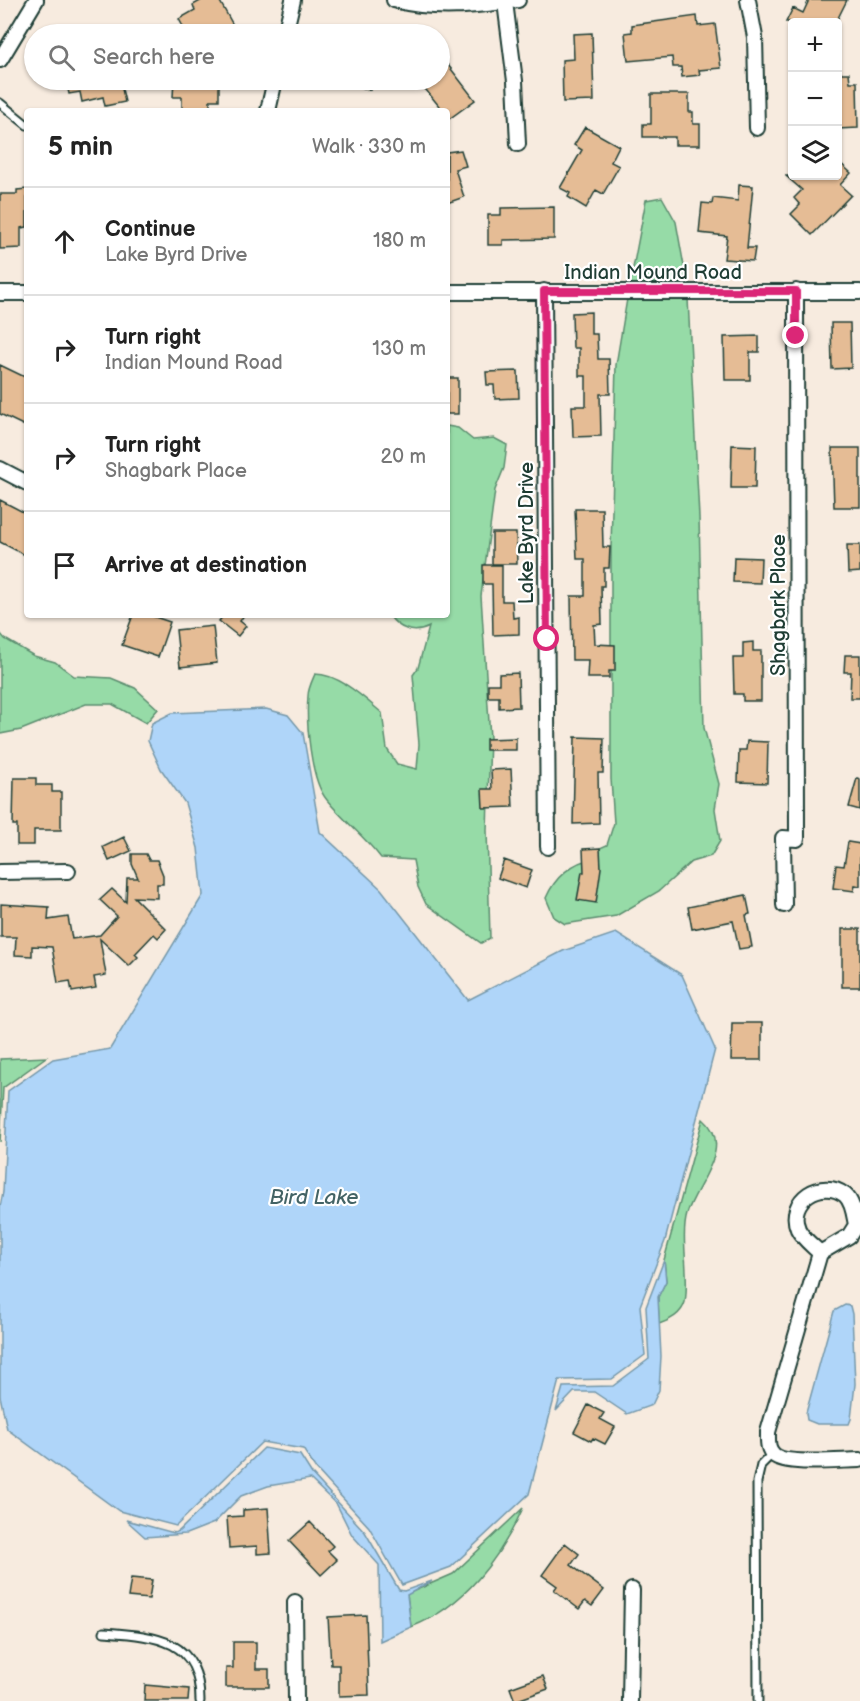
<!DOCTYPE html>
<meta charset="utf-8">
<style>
body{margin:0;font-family:"Balsamiq Sans",sans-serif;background:#f6f6f6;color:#222}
.controls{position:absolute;right:18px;top:18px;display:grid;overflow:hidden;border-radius:6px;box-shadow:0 2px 4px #0004}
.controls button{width:54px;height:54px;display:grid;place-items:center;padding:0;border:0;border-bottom:2px solid #e0e0e0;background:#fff;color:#222;font:30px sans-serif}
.stop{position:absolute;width:18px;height:18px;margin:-14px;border:4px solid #db2777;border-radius:50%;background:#fff}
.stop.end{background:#db2777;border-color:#fff;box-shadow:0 2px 6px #0008}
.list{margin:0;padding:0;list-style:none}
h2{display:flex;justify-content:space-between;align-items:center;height:78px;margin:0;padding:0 24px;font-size:26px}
h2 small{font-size:20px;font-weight:400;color:#767676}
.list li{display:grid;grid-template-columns:39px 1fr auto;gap:18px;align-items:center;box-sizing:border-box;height:108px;padding:0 24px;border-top:2px solid #e0e0e0}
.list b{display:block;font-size:22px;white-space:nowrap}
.list p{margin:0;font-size:20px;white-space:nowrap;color:#767676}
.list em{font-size:20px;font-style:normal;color:#767676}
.icon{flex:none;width:33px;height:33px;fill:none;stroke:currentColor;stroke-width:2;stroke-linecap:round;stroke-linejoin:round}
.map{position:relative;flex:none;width:860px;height:1701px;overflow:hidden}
.search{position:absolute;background:#fff;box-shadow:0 2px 4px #0004;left:24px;top:24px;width:426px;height:66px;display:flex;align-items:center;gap:15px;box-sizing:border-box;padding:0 21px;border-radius:33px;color:#767676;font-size:22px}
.panel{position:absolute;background:#fff;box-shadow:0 2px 4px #0004;left:24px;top:108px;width:426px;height:510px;border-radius:6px}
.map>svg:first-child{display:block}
</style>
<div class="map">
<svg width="860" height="1701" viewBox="0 0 860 1701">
<rect width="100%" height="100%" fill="#f7ebdf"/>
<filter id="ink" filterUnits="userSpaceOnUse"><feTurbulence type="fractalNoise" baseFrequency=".0167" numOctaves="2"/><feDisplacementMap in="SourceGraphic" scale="12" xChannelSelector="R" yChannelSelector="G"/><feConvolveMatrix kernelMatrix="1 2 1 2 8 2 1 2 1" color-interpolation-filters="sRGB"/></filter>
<g filter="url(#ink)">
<path fill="#96dba7" stroke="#5a8c6e" stroke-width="1.5" d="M662,197L676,222L687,283L630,284L646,200Z
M627,299H688L699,517L704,728L719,784L715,809L720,841L711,856L691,862L659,891L616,916L565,924L554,917L546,898C555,877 572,862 595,858L600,848L607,845L614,823L611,779V547L616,365Z
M447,426L458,428L473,440L494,438L507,445L504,468L495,490L481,596L490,738L487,830L490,938L481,943L426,904L418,887L413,860L381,858C365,837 344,821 327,800C310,780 306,722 308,696C308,689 312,681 315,674C339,674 364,698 382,713L387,749L397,764L417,769L419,744L413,675L418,668L429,627C414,635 398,629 389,615H447Z
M0,633L5,639L34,656L55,662L74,676L111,678L135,688L158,709L146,723L112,704H86L21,730L0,734Z
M46,1057L3,1088L0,1142V1059Z
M703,1119C736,1147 695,1185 687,1214C680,1238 690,1277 685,1302C682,1314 669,1321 659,1324L658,1297L666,1281L664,1260Z
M523,1508C500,1558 464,1607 411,1627L407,1594L453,1574Z"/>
<path fill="#afd5f9" stroke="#7598aa" stroke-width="1.5" d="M266,709L288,715L303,733L320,832L381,889L468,1000L563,951L616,933L682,975L715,1049L665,1241L640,1306L645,1355L612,1379L559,1380L529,1494L451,1567L402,1585L369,1527L316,1469L303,1449L262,1442L176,1526L119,1511L7,1429L0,1396V1207L3,1192L8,1091L53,1059L110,1049L203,895L198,848L185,803L161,769L148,741L152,723L172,713Z
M664,1260L666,1281L658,1297L661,1356L659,1390L652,1405L627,1414L594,1392H574L556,1411L563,1387L613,1386L649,1359L646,1307Z
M845,1305L850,1306L852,1314L855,1384L851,1419L849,1424H817L807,1420L806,1413L834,1311Z
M264,1448L300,1455L312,1474L365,1532L399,1590L404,1591L432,1581L407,1595L411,1627L380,1641L379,1565L352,1535L337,1505L310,1479L268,1486L241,1496L214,1523L186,1534L145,1537L126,1520L174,1533L179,1531Z"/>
<path fill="#e5bc95" stroke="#1f3d34" stroke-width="1.5" d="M202,0H219L238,34H187L179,19L195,10L193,5Z
M809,0H847L836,22H786L793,8L803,13Z
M697,16L698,26L715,24L721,68L699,70L700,75L682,77L681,67H673L672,57L628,61L625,33L632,32V25Z
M592,33L594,101L563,102L562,60L574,59L573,34Z
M448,65L475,100L449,119L447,111H443L418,80H440V72Z
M837,73H849L850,82H857L858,128L837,129Z
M66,80H120L125,102L105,106L103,97L82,102L80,92L69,94Z
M174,80H192V84L219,85V100H210V111H182V97H173Z
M342,80H372L370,90L341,84Z
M651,94H689V112H693V124H700V145H675V137H643V124H651Z
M585,127L619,146L611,162L619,166L603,194L596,190L586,208L568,197L570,193L560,188L582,150L574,145Z
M461,150L466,166L455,169L464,197L447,203V152Z
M837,160L851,173L840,185L851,195L812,235L791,214L800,205L794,198L802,190L786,176H837Z
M739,185L753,186L747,248H755L753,261L724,259L727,236L699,233L702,203L712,204L713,198L738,201Z
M27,189V227L21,228V248L0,249V194H17V190Z
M554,207V239L503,240V245H488V215H501V208Z
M591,312V334H597L598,359H609L610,394H600L601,436L573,437L572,406H586V376H579V348H573L572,313Z
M831,323H850L851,368L832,369Z
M759,336V352H750V380H725L724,337Z
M0,365L27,378V427L0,414Z
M518,371L519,398L495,399L494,385H487L486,372Z
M447,378H458V414H447Z
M732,445L756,446L755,488H731Z
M832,448H860V507H834Z
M0,500L27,514V556L0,542Z
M575,509H602L603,547H610L609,568H604V586H601L602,624L594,625L595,644L615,645V671H609V678H587L588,660H572L571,596H585V559H577Z
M492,533H516L517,564H492Z
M847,545H860V572L848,573Z
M734,557L761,558L760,583L733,582Z
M483,565H502V601H512L513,618L519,617V634L493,635L492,584H483Z
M133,615H149L170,622L158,657L122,645Z
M224,615H244L240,621L246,626L238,636L219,621Z
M213,626L217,663L180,667L176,630Z
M753,642V651H761V701H743V694H734L733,658H743V643Z
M845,655H860V698H850L851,672H844Z
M518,673L519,707L499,708V697H488V684H499V674Z
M575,737L604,738L603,773H598L599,823L573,824Z
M516,738V750H486V739Z
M747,741L768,742L767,783L738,782L739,750H746Z
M511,769L513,807L483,808L482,789H492L491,770Z
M14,778H36V785H52V792H61V830H34V845H17V825H13Z
M857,778L860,779V810L849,807Z
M124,837L131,851L109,861L103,847Z
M848,842L860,844V886L855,885L854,891L833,888L836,865L844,866Z
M600,848L601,868L596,903L577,900L582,872H584L583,849Z
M132,854H146L149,860H157L163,875V884H157V898L134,897L166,929L158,938L154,934L135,954L138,957L129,966L100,939L106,975L94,977L96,988L72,992L70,981L58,983L52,947L32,946V956L15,955L16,937H1V904L49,907L48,920L68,917L72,939L100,935L117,916L100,900L112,889L126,902L127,878H138L132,864Z
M504,860L532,870L526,888L498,878Z
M746,895L750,914L746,915L752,947L739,949L733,921L692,929L688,907Z
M842,929H860V987H842Z
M732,1023H762V1060H731Z
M588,1405L604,1413L600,1419L615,1427L605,1444L593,1438L591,1441L574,1432Z
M268,1508L271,1553L257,1554V1546L229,1548L227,1517L243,1516V1510Z
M310,1522L333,1546L328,1551L337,1560L321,1575L289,1541Z
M565,1543L579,1554L571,1565L604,1590L592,1606L585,1601L579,1609L554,1590L557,1586L542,1575Z
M131,1578L152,1580L149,1599L128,1597Z
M366,1615L369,1695L339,1696V1665H331L328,1617Z
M233,1642H256V1669H269V1687H226V1668H233Z
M543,1676L548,1689L515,1701L510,1688Z
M145,1685L189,1689L188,1701H144Z"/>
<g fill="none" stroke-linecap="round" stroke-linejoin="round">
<g stroke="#1f3d34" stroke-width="11">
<path id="lane" d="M0,103L27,125
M104,1632C155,1636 200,1638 200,1701
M758,1701L757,1482L761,1465L772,1454"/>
</g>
<g stroke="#1f3d34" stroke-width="18">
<path id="street" d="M394,0C436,11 475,6 518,0
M748,0L755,37L757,128
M505,2L515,81L518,144
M285,34L293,0
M0,60L36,0
M268,111L275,80
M544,291L548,847
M447,292H860
M0,293H27
M0,469L27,483
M0,872L68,871
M784,905L783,838L797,839L796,291
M820,1253C813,1246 802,1238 798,1229C786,1200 822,1177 845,1195C853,1202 854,1215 856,1225L849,1236L820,1253L768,1432C768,1441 767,1449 774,1455C787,1466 841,1460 860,1460
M295,1602L296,1701
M630,1701L632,1590"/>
</g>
<use href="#lane" stroke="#fff" stroke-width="7"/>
<use href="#street" stroke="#fff" stroke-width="14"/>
</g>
</g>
<g fill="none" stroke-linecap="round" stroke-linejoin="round" filter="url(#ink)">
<path stroke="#db2777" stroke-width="8" d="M547,639L544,291H796V336"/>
</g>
<g text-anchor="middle" stroke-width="4.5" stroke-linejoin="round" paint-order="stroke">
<g font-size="20" fill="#1f3d34" stroke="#fff">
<text x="653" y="279">Indian Mound Road</text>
<text transform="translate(526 533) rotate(-90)" y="7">Lake Byrd Drive</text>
<text transform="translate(778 605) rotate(-90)" y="7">Shagbark Place</text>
</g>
<g font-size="21" font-style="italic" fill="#436365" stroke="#fff">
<text x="314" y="1204">Bird Lake</text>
</g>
</g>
</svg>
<div class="controls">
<button>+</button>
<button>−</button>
<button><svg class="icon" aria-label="layers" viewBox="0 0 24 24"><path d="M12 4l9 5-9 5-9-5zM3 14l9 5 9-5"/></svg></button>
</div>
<div class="stop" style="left:547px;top:639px"></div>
<div class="stop end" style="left:796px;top:336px"></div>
<div class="search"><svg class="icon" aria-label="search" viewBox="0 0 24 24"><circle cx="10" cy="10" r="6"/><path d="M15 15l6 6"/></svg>Search here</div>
<section class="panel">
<h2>5 min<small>Walk · 330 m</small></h2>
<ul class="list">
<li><svg class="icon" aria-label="ahead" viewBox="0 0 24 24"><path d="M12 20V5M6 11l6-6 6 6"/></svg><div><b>Continue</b><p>Lake Byrd Drive</p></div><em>180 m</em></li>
<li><svg class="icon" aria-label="right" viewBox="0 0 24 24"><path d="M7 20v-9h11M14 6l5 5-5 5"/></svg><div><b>Turn right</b><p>Indian Mound Road</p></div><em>130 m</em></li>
<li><svg class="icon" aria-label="right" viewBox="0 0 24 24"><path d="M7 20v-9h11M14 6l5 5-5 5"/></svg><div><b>Turn right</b><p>Shagbark Place</p></div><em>20 m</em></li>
<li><svg class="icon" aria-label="arrive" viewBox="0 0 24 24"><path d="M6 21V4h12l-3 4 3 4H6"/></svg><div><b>Arrive at destination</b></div></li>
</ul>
</section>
</div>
